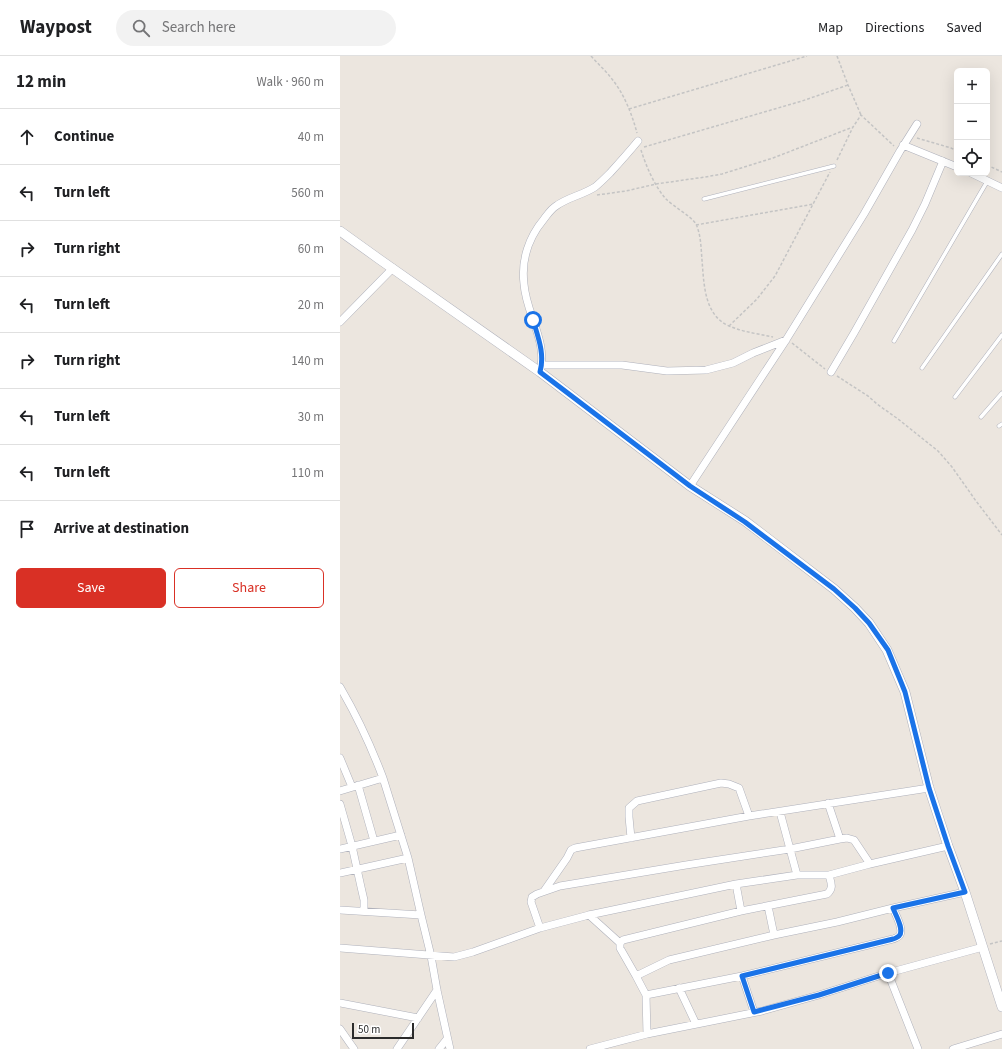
<!DOCTYPE html>
<meta charset="utf-8">
<style>
body{margin:0;font-family:"Source Sans 3",sans-serif;background:#f2f2f2;color:#202124}
.controls{position:absolute;right:12px;top:12px;display:grid;overflow:hidden;border-radius:6px;box-shadow:0 4px 16px #0002}
.controls button{width:36px;height:36px;display:grid;place-items:center;padding:0;border:0;border-bottom:1px solid #e0e0e0;background:#fff;color:#202124;font:20px sans-serif}
.scale{position:absolute;left:12px;bottom:10px;width:62px;box-sizing:border-box;padding-left:4px;border:2px solid #2b2b2b;border-top:0;font-size:11px;line-height:14px;white-space:nowrap;color:#2b2b2b;-webkit-text-stroke:3px #fff;paint-order:stroke}
.stop{position:absolute;width:12px;height:12px;margin:-9px;border:3px solid #1a73e8;border-radius:50%;background:#fff}
.stop.end{background:#1a73e8;border-color:#fff;box-shadow:0 1px 4px #0008}
.list{margin:0;padding:0;list-style:none}
h2{display:flex;justify-content:space-between;align-items:center;height:52px;margin:0;padding:0 16px;font-size:17px}
h2 small{font-size:13px;font-weight:400;color:#757577}
.list li{display:grid;grid-template-columns:26px 1fr auto;gap:12px;align-items:center;box-sizing:border-box;height:56px;padding:0 16px;border-top:1px solid #e0e0e0}
.list b{display:block;font-size:15px;white-space:nowrap}
.list em{font-size:13px;font-style:normal;color:#757577}
.actions{display:flex;gap:8px;padding:12px 16px}
.actions a{flex:1;padding:9px 0;border:1px solid #d93025;border-radius:6px;text-align:center;font-size:14px;color:#d93025}
.actions .main{background:#d93025;color:#fff}
.icon{flex:none;width:22px;height:22px;fill:none;stroke:currentColor;stroke-width:2;stroke-linecap:round;stroke-linejoin:round}
.map{position:relative;flex:none;width:662px;height:993px;overflow:hidden}
header{display:flex;align-items:center;gap:24px;box-sizing:border-box;height:56px;padding:0 20px;background:#fff;border-bottom:1px solid #e0e0e0}
header strong{font-size:19px}
nav{display:flex;gap:22px;margin-inline-start:auto;font-size:14px}
.search{width:280px;height:36px;background:#f2f2f2;display:flex;align-items:center;gap:10px;box-sizing:border-box;padding:0 14px;border-radius:22px;color:#757577;font-size:15px}
main{display:flex}
aside{flex:1;background:#fff}
.map>svg:first-child{display:block}
</style>
<header>
<strong>Waypost</strong>
<div class="search"><svg class="icon" aria-label="search" viewBox="0 0 24 24"><circle cx="10" cy="10" r="6"/><path d="M15 15l6 6"/></svg>Search here</div>
<nav><a>Map</a><a>Directions</a><a>Saved</a></nav>
</header>
<main>
<aside>
<h2>12 min<small>Walk · 960 m</small></h2>
<ul class="list">
<li><svg class="icon" aria-label="ahead" viewBox="0 0 24 24"><path d="M12 20V5M6 11l6-6 6 6"/></svg><div><b>Continue</b></div><em>40 m</em></li>
<li><svg class="icon" aria-label="left" viewBox="0 0 24 24"><path d="M17 20v-9H6M10 6l-5 5 5 5"/></svg><div><b>Turn left</b></div><em>560 m</em></li>
<li><svg class="icon" aria-label="right" viewBox="0 0 24 24"><path d="M7 20v-9h11M14 6l5 5-5 5"/></svg><div><b>Turn right</b></div><em>60 m</em></li>
<li><svg class="icon" aria-label="left" viewBox="0 0 24 24"><path d="M17 20v-9H6M10 6l-5 5 5 5"/></svg><div><b>Turn left</b></div><em>20 m</em></li>
<li><svg class="icon" aria-label="right" viewBox="0 0 24 24"><path d="M7 20v-9h11M14 6l5 5-5 5"/></svg><div><b>Turn right</b></div><em>140 m</em></li>
<li><svg class="icon" aria-label="left" viewBox="0 0 24 24"><path d="M17 20v-9H6M10 6l-5 5 5 5"/></svg><div><b>Turn left</b></div><em>30 m</em></li>
<li><svg class="icon" aria-label="left" viewBox="0 0 24 24"><path d="M17 20v-9H6M10 6l-5 5 5 5"/></svg><div><b>Turn left</b></div><em>110 m</em></li>
<li><svg class="icon" aria-label="arrive" viewBox="0 0 24 24"><path d="M6 21V4h12l-3 4 3 4H6"/></svg><div><b>Arrive at destination</b></div></li>
</ul>
<div class="actions"><a class="main">Save</a><a>Share</a></div>
</aside>
<div class="map">
<svg width="662" height="993" viewBox="0 0 662 993">
<rect width="100%" height="100%" fill="#ece6df"/>
<g fill="none" stroke-linecap="round" stroke-linejoin="round">
<g stroke="#afb1bb" stroke-width="4.5">
<path id="service" d="M364,143L494,110
M554,285L648,124
M582,312L662,198
M615,341L662,279
M641,361L662,337
M659,370L662,368"/>
</g>
<g stroke="#afb1bb" stroke-width="8">
<path id="minor" d="M563,89L617,111
M631,117L662,132
M0,266L53,212
M202,309H282L327,315L366,314L393,307L413,297L446,284
M200,316C208,285 186,258 184,228C181,204 189,181 204,163C208,158 211,153 216,150C228,141 243,139 255,131C260,127 265,122 270,117C280,106 289,96 298,85
M491,316L514,277L572,174L585,148L603,105
M350,430L446,284L524,158L560,95L577,68
M0,631C17,660 31,690 43,722
M0,702L12,731
M18,729L34,785
M0,735L43,722L68,802
M488,747L500,783
M0,748L12,790L21,831L24,844V855
M440,756L457,819
M291,782L289,761V752L297,745L381,727L389,728L399,732L409,760
M0,793L61,779
M0,817L68,802L81,859L91,900L97,934L110,993
M396,828L401,855
M204,835L227,802L231,794L235,792L409,760L589,732
M428,850L434,879
M0,854L81,859
M249,859L280,887
M200,872L191,846L192,841L197,838L220,830L346,809L450,793L500,783L507,782L514,784L530,808
M0,892L114,901L133,896L200,872L249,859L396,828L457,819H489L530,808L608,790
M548,917L578,993
M296,920L329,904L434,879L497,866L553,852L625,836
M402,920L414,956
M339,932L356,968
M306,939L402,920L553,883C554,883 558,881 559,880C565,874 555,858 553,852
M0,947L78,962
M0,973L14,993
M307,978L306,939L296,920L280,892V887L283,884L401,855L487,838C494,832 491,827 489,819
M57,993L97,934
M99,993L107,983
M250,993L307,978L422,955L479,939L548,917L643,891
M613,993L662,978"/>
</g>
<g stroke="#afb1bb" stroke-width="10">
<path id="tertiary" d="M0,175L39,203L200,316L350,430L405,465L494,533L515,552L529,567L547,594L565,636L589,732L608,790L625,836L662,951"/>
</g>
<path stroke="#c4c4c4" stroke-width="1.5" stroke-dasharray="3 2" stroke-linecap="butt" d="M251,0C258,8 266,15 272,23C284,38 292,58 297,77
M497,0L508,29L521,59
M289,53L467,0
M577,82L611,92L617,95
M304,91L462,45L508,29
M301,94C306,110 315,131 326,143C334,151 351,160 356,168C361,179 361,192 362,204C364,228 364,259 389,270C403,276 419,278 433,281
M497,104L513,71L521,59L554,90
M647,109L662,116
M257,139L286,135L316,128L365,121L382,118L433,102L513,71
M356,169L474,148
M389,270L417,243L435,220L490,116
M452,287L485,313
M497,320L528,340L537,348L558,363L598,395L612,411L636,445L662,479
M650,888L662,885"/>
<use href="#service" stroke="#fff" stroke-width="3.5"/>
<use href="#minor" stroke="#fff" stroke-width="7"/>
<use href="#tertiary" stroke="#fff" stroke-width="9"/>
</g>
<g fill="none" stroke-linecap="round" stroke-linejoin="round">
<path stroke="#1a73e8" stroke-width="5" d="M193,264C198,281 205,298 200,316L350,430L405,466L494,533L515,552L529,567L548,594L565,636L589,732L608,790L625,836L553,852C555,858 565,874 559,880C558,881 554,883 553,883L402,920L414,956L479,939L548,917"/>
</g>
</svg>
<div class="controls">
<button>+</button>
<button>−</button>
<button><svg class="icon" aria-label="locate" viewBox="0 0 24 24"><circle cx="12" cy="12" r="6"/><path d="M12 2v4M12 18v4M2 12h4M18 12h4"/></svg></button>
</div>
<div class="scale">50 m</div>
<div class="stop" style="left:193px;top:264px"></div>
<div class="stop end" style="left:548px;top:917px"></div>
</div>
</main>
